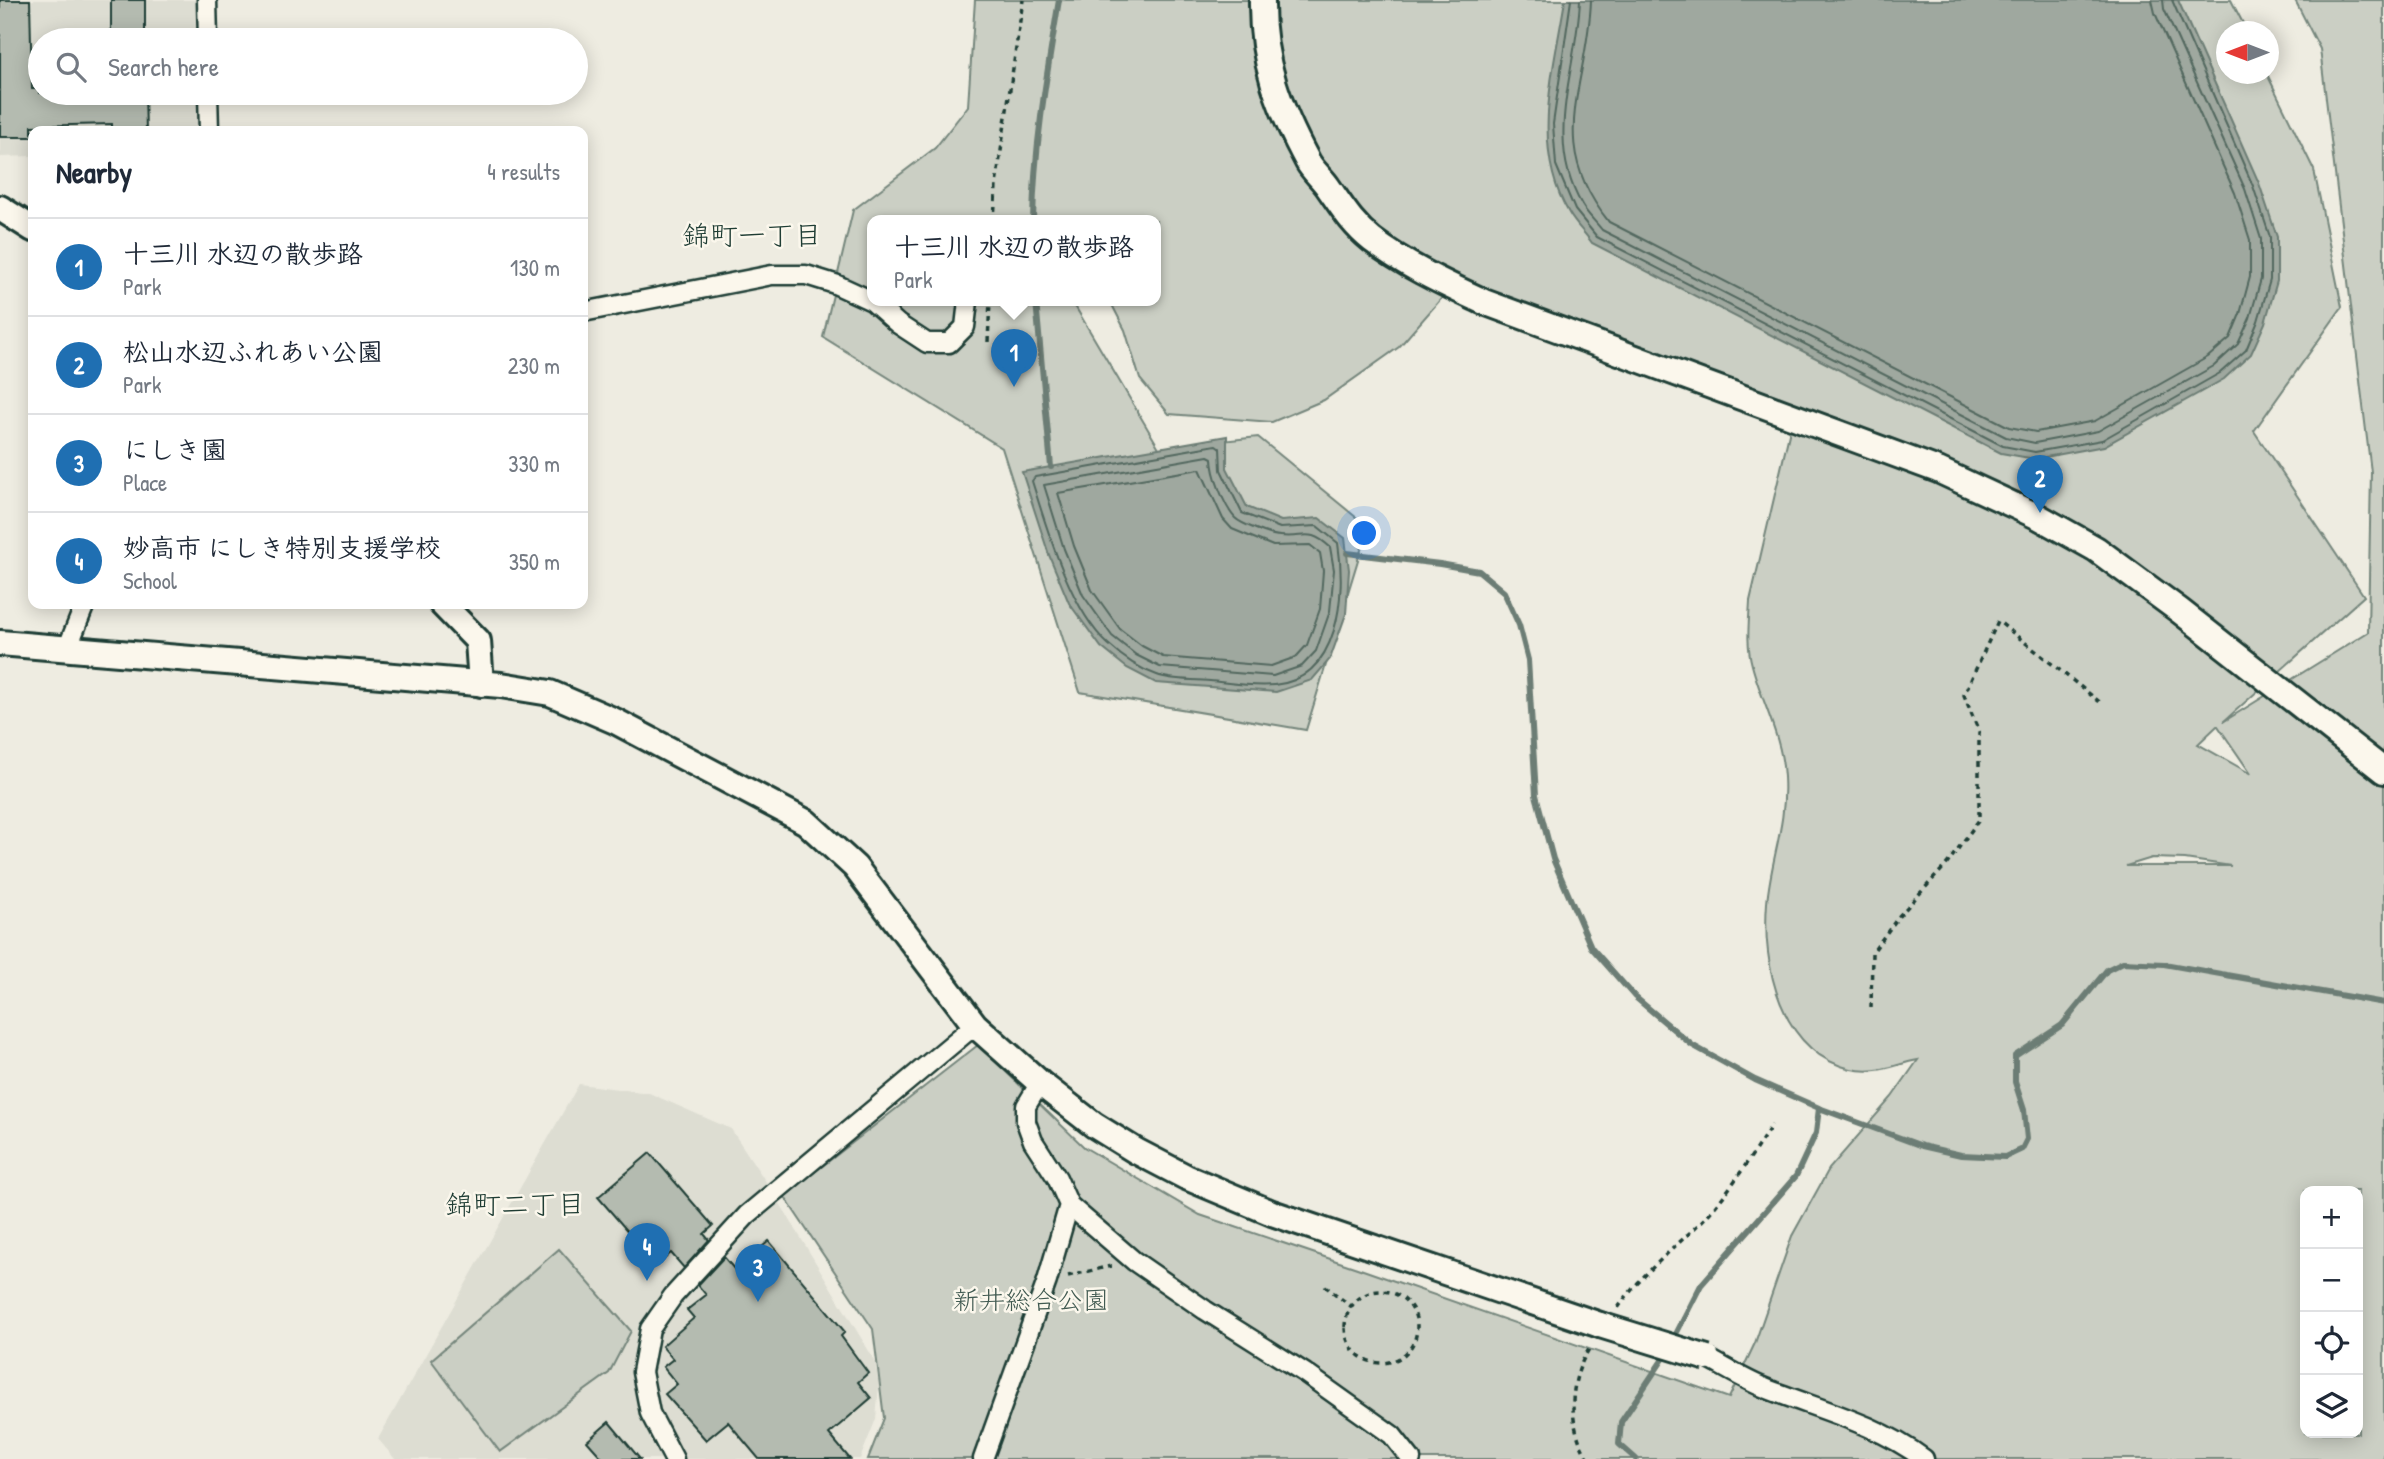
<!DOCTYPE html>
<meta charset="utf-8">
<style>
body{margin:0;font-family:"Patrick Hand","Klee One",sans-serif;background:#f6f6f7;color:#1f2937}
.controls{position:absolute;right:21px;bottom:21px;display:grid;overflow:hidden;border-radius:14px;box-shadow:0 4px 18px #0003}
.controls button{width:63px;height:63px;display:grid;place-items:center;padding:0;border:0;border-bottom:2px solid #e0e1e3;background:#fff;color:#1f2937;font:35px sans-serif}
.compass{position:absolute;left:2216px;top:21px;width:63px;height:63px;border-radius:50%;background:#fff;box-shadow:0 4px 18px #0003;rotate:270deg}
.you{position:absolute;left:1365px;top:534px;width:24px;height:24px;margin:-18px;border:5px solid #fff;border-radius:50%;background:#1a73e8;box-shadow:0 0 0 10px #1a73e833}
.badge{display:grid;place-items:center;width:46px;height:46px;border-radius:50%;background:#1f6fb2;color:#fff;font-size:23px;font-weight:700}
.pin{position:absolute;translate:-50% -58px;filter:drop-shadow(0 2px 4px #0008)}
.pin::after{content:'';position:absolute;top:37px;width:24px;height:21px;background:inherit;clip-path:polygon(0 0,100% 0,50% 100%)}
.popup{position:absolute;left:867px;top:215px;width:294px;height:91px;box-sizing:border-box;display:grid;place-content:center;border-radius:14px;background:#fff;filter:drop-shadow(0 2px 5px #0005);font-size:23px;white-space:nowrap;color:#747a83}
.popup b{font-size:26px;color:#1f2937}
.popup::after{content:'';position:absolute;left:50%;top:100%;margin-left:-14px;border:14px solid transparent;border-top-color:#fff}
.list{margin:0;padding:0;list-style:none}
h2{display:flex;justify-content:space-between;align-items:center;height:91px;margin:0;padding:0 28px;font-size:30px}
h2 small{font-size:23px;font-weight:400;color:#747a83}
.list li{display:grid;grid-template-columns:46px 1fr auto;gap:21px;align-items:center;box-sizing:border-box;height:98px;padding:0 28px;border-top:2px solid #e0e1e3}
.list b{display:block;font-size:26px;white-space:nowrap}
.list p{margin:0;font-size:23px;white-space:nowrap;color:#747a83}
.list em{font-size:23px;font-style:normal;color:#747a83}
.icon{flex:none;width:38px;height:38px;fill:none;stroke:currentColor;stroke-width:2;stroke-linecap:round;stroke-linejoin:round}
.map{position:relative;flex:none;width:2384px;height:1459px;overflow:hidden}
.search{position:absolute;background:#fff;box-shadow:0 4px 18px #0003;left:28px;top:28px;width:560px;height:77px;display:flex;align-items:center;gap:18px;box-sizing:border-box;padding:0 24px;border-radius:38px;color:#747a83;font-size:26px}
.panel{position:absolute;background:#fff;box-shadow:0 4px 18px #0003;left:28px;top:126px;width:560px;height:483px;border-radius:14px}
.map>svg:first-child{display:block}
</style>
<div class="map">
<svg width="2384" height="1459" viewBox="0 0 2384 1459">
<rect width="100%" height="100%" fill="#eeece1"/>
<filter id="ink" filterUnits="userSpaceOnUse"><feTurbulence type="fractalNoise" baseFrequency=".0143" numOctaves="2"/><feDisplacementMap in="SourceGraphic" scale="14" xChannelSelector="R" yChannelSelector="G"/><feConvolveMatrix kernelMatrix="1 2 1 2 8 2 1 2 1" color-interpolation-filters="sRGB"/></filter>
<g filter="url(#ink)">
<path fill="#ddddd2" d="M0,0H199V40H40V93H199V131H33V156L0,157Z
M579,1084L649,1093L731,1129L778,1200L875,1361L879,1385L876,1419L860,1459H395L378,1439Z"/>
<path fill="#cbcfc4" stroke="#75867c" stroke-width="2" fill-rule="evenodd" d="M975,0H2231L2247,31L2226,32V74H2267L2314,170L2342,307L2254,431L2364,596L2223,722L2368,632L2371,472L2320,49L2295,0H2384V1459H868L884,1418L873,1329L784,1196L978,1045L1084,1147L1200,1215L1363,1270L1729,1398L1755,1343L1792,1236L1829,1169L1892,1097L1918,1060C1895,1064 1877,1075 1851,1069C1780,1052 1762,965 1767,903C1771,858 1787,824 1784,777C1782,737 1762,703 1752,665C1746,644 1749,622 1750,601L1793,417L1449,284L1441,299L1399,347L1324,400L1272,422L1169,414L1140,379L1125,330L1110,301H1156V221H872V301H1072L1159,448L1258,437L1368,527L1306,730L1080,692L1002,448L823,337L853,210L935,148L968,106ZM2217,726H2218L2251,774L2198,744ZM2152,858L2185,859L2231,866H2126ZM2305,1191H2358V1433H2305Z
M559,1249L631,1331L609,1373L500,1452L431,1360Z"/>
<path fill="#9fa89f" stroke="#6c7d74" stroke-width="2" d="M1565,0H2178L2259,183L2277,237V281L2265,323L2251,354L2224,379L2104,446L2035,459L2001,453L1592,243C1585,233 1575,224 1569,213C1530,148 1554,70 1565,0Z
M1227,436V468L1247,507L1281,521L1319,518L1345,538L1349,570L1346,614L1330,659L1312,680L1276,692L1156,683L1127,668L1101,647L1069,603L1049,555L1022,472Z"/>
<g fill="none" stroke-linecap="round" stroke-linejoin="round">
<path stroke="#52685f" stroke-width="2" d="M1571,0L1553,124L1556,165L1575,210L1597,237L2003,446L2035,452L2102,440L2220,373L2246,350L2258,321L2270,280V237L2253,186L2172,0
M1580,0C1577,71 1543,138 1582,205C1587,214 1596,222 1602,230L2006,437L2035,443L2098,431L2214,366L2238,344L2250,318L2261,279V239L2245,189L2164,9L2163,0
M1591,0C1588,88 1544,141 1609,222L2009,427L2036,432L2095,421L2208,357L2230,338L2240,314L2250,277V240L2235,193L2155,13L2152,0
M1216,445L1220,448L1221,470L1242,513L1280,528L1317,526L1338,543C1346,594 1340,679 1274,685C1253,687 1230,683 1210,681C1193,679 1172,681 1157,675C1139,669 1121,656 1108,644C1070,609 1047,529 1032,481L1035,477Z
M1208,456L1212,458C1212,474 1224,506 1235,518C1241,524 1271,536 1280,536C1305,539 1308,527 1330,547L1334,570L1330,611L1316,651L1302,666L1273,676L1160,667L1136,655L1112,636L1083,595L1064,549L1044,485Z
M1200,469L1223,519L1232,529L1273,546L1310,545L1320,553L1323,571L1320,609L1307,645L1296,657L1271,666L1163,657L1142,646L1120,629L1092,590L1074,546L1058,493Z"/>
<path stroke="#6c7d74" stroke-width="6" d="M1033,221C1034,147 1047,73 1059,0
M1036,301L1051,467
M1347,553L1440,564L1479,571L1504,592L1519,625L1528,660L1536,795L1553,859L1591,947L1635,997L1692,1045L1755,1080L1819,1108L1922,1146L1961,1155L2005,1157L2022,1149L2027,1139L2024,1110L2015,1082V1056L2062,1025L2107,970L2123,962L2164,964L2384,1003
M1673,1340L1701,1285L1796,1176L1816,1133L1819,1108
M1636,1459L1619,1444L1621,1422L1667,1353"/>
</g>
<path fill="#b4bbb0" stroke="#1f3d34" stroke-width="2" d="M0,0H30L32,89H40V93H145L146,131H112V124L32,126V137H0Z
M111,0H145V40H111Z
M650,1153L713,1226L704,1234L709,1240L684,1268L671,1253L657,1265L598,1197Z
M769,1241L845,1332L841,1336L868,1373L858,1382L871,1398L829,1434L850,1459H759L728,1422L706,1440L665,1394L677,1384L663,1367L673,1359L662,1346L694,1318L687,1310L706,1295L698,1285L724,1257L735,1270Z
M609,1422L640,1459H603L587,1441Z"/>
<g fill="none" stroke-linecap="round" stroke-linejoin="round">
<g stroke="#1f3d34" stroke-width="23">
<path id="street" d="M207,0L208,40
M208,93L209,131
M583,312L772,275H806L835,284L872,301L898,324L927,343H949L965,327L968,301
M67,649L85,604
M1040,1083L1026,1106V1122L1033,1141L1057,1178L1069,1205L1134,1261L1205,1310L1305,1373L1392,1435L1411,1459
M1707,1358C1726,1368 1745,1380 1765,1388C1820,1410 1876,1423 1924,1459
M674,1459L650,1413L642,1372L650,1329L673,1296L747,1215L975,1025
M983,1459L1047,1281L1069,1205"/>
</g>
<g stroke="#1f3d34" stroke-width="30">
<path id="secondary" d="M1262,0C1261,61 1279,108 1308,162C1313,171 1322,178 1328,187C1342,207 1352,224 1372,240C1406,266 1446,284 1484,302L1938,470L2039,517L2096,549L2180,611L2384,771
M0,208L33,229
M442,604L478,641L481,684
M0,643L501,685L550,693L615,721L806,822L855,867L975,1025L1040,1083L1094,1125L1136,1151L1186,1177L1272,1213L1600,1325"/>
</g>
<path stroke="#1f3d34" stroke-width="3.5" stroke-dasharray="5 5" stroke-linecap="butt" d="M994,221L996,185L1023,0
M988,342L990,301
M1871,1008L1872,953L1899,916L1947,864L1979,820V732L1964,695L1998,621L2101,703
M1068,1276L1111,1266
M1325,1286L1352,1307
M1345 1327a36 36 0 1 1 72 0a36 36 0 1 1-72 0Z
M1618,1308C1642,1273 1675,1248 1705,1218C1731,1190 1751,1156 1772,1125
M1588,1459C1567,1423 1568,1380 1591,1346"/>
<use href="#street" stroke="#fbf7ec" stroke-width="18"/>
<use href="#secondary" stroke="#fbf7ec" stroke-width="24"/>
<g stroke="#1f3d34" stroke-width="30" stroke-linecap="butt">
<path id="secondary-bridge" d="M1600,1325L1707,1358"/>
</g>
<use href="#secondary-bridge" stroke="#fbf7ec" stroke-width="24"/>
</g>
</g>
<g text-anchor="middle" stroke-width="5" stroke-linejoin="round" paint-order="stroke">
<g font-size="26" fill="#415a51" stroke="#fbf7ec">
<text x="1031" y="1309">新井総合公園</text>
</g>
<g font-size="28" fill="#1f3d34" stroke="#fbf7ec">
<text x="752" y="245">錦町一丁目</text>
<text x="515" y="1214">錦町二丁目</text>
</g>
</g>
</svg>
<div class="controls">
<button>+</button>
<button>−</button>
<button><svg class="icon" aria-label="locate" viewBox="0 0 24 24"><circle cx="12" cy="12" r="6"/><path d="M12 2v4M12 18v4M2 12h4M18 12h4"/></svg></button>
<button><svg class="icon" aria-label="layers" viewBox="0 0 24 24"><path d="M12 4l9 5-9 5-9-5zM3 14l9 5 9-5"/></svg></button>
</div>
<svg class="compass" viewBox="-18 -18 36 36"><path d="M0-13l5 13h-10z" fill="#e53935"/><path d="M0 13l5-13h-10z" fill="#747a83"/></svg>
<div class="you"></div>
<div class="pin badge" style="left:1014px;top:387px">1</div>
<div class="popup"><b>十三川 水辺の散歩路</b>Park</div>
<div class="pin badge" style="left:2040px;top:513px">2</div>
<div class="pin badge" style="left:758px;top:1302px">3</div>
<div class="pin badge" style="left:647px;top:1281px">4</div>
<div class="search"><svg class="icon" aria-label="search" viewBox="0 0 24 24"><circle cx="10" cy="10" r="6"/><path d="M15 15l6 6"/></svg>Search here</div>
<section class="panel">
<h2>Nearby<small>4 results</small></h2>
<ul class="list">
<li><span class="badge">1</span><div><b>十三川 水辺の散歩路</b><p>Park</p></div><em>130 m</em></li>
<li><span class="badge">2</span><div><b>松山水辺ふれあい公園</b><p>Park</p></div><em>230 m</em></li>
<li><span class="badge">3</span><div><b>にしき園</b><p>Place</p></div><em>330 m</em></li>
<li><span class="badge">4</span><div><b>妙高市 にしき特別支援学校</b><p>School</p></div><em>350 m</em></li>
</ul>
</section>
</div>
